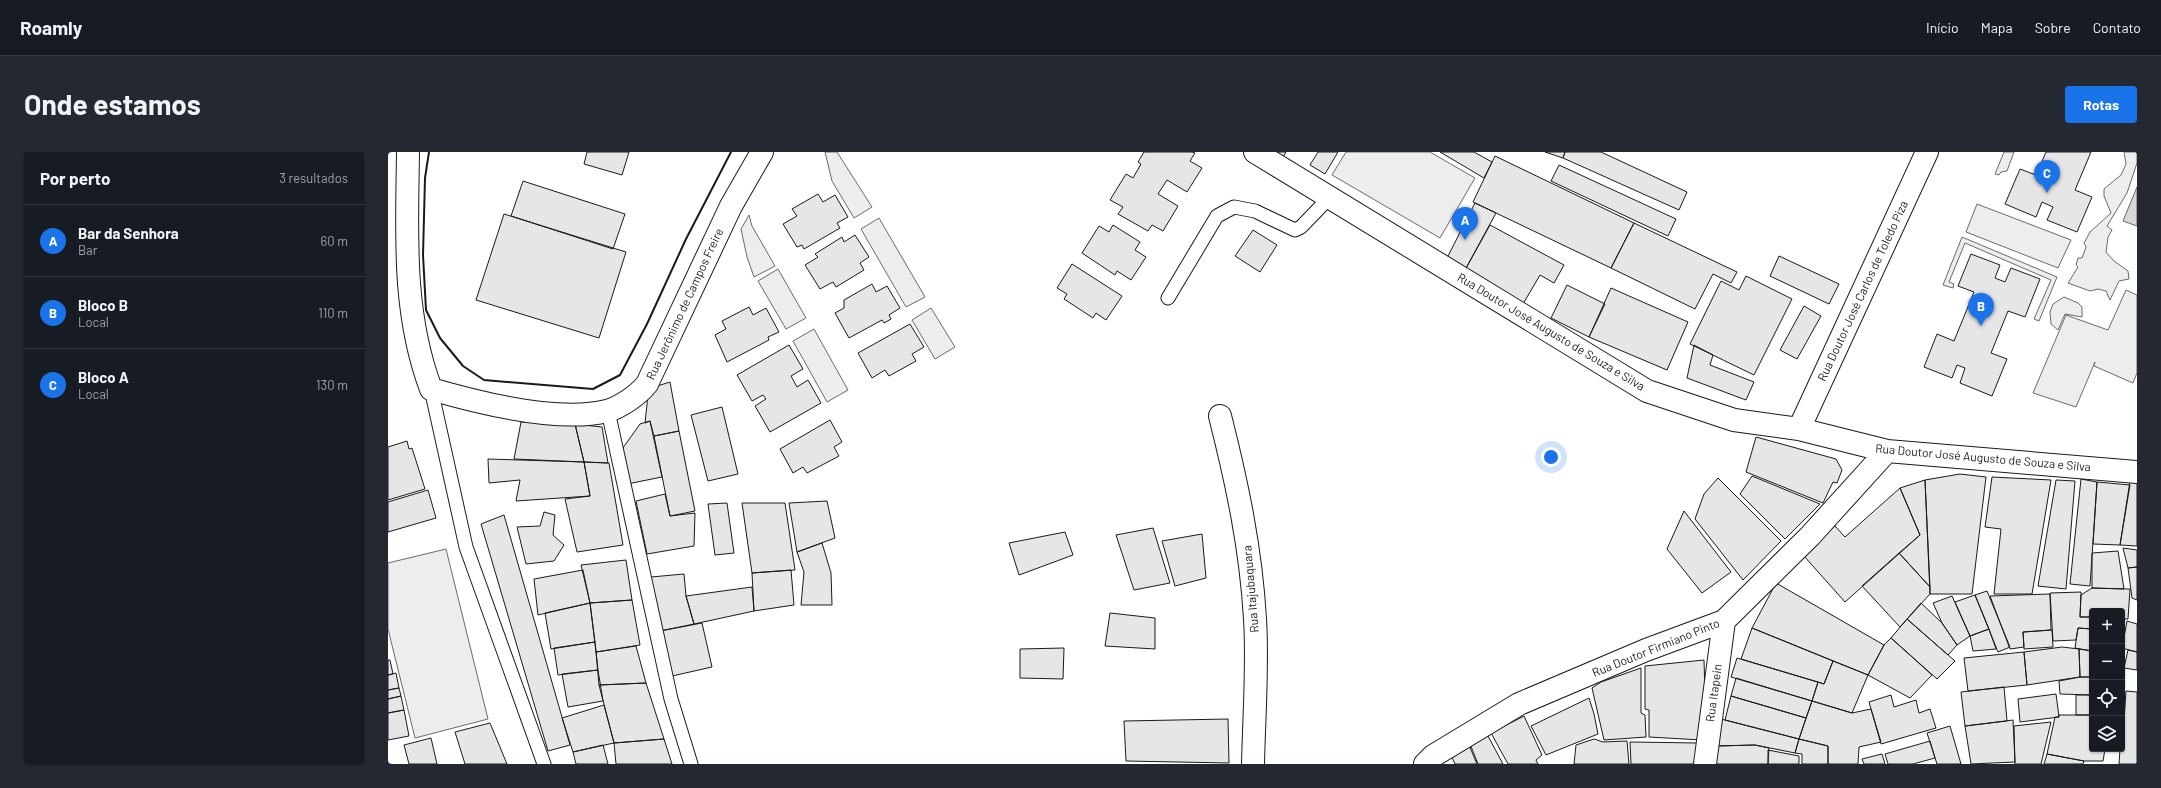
<!DOCTYPE html>
<html lang="pt">
<meta charset="utf-8">
<style>
body{margin:0;font-family:Barlow,sans-serif;background:#242831;color:#f1f3f6}
.controls{position:absolute;right:12px;bottom:12px;display:grid;overflow:hidden;border-radius:4px;box-shadow:0 1px 3px #0004}
.controls button{width:36px;height:36px;display:grid;place-items:center;padding:0;border:0;border-bottom:1px solid #363941;background:#171b24;color:#f1f3f6;font:20px sans-serif}
.you{position:absolute;left:1163px;top:305px;width:14px;height:14px;margin:-10px;border:3px solid #fff;border-radius:50%;background:#1a73e8;box-shadow:0 0 0 6px #1a73e833}
.badge{display:grid;place-items:center;width:26px;height:26px;border-radius:50%;background:#1a73e8;color:#fff;font-size:13px;font-weight:700}
.pin{position:absolute;translate:-50% -33px;filter:drop-shadow(0 1px 2px #0008)}
.pin::after{content:'';position:absolute;top:21px;width:14px;height:12px;background:inherit;clip-path:polygon(0 0,100% 0,50% 100%)}
.list{margin:0;padding:0;list-style:none}
h2{display:flex;justify-content:space-between;align-items:center;height:52px;margin:0;padding:0 16px;font-size:17px}
h2 small{font-size:13px;font-weight:400;color:#9ea1a6}
.list li{display:grid;grid-template-columns:26px 1fr auto;gap:12px;align-items:center;box-sizing:border-box;height:72px;padding:0 16px;border-top:1px solid #363941}
.list b{display:block;font-size:15px;white-space:nowrap}
.list p{margin:0;font-size:13px;white-space:nowrap;color:#9ea1a6}
.list em{font-size:13px;font-style:normal;color:#9ea1a6}
.icon{flex:none;width:22px;height:22px;fill:none;stroke:currentColor;stroke-width:2;stroke-linecap:round;stroke-linejoin:round}
.map{position:relative;flex:none;width:1749px;height:612px;overflow:hidden;border-radius:4px}
header{display:flex;align-items:center;gap:24px;box-sizing:border-box;height:56px;padding:0 20px;background:#171b24;border-bottom:1px solid #363941}
header strong{font-size:19px}
nav{display:flex;gap:22px;margin-inline-start:auto;font-size:14px}
.intro{display:flex;align-items:center;justify-content:space-between;box-sizing:border-box;height:96px;padding:0 24px}
h1{margin:0;font-size:28px}
.button{padding:10px 18px;border-radius:4px;background:#1a73e8;color:#fff;font-size:14px;font-weight:700}
main{display:flex;gap:24px;padding:0 24px}
aside{flex:1;background:#171b24;border-radius:4px;box-shadow:0 1px 3px #0004}
.map>svg:first-child{display:block}
</style>
<header>
<strong>Roamly</strong>
<nav><a>Início</a><a>Mapa</a><a>Sobre</a><a>Contato</a></nav>
</header>
<div class="intro"><h1>Onde estamos</h1><a class="button">Rotas</a></div>
<main>
<aside>
<h2>Por perto<small>3 resultados</small></h2>
<ul class="list">
<li><span class="badge">A</span><div><b>Bar da Senhora</b><p>Bar</p></div><em>60 m</em></li>
<li><span class="badge">B</span><div><b>Bloco B</b><p>Local</p></div><em>110 m</em></li>
<li><span class="badge">C</span><div><b>Bloco A</b><p>Local</p></div><em>130 m</em></li>
</ul>
</aside>
<div class="map">
<svg width="1749" height="612" viewBox="0 0 1749 612">
<rect width="100%" height="100%" fill="#fff"/>
<path fill="#ededed" stroke="#6a6a6a" d="M437,0H449L484,55L466,66L444,29Z
M958,0H1042L1087,26L1052,86L944,23Z
M1616,0H1626L1619,19L1613,20L1611,23L1607,22Z
M1736,0H1749V11L1739,41L1719,74L1724,78L1720,85L1718,100L1726,109L1740,119L1741,127L1731,129L1722,148L1718,139L1710,137L1702,139L1680,131L1690,115L1688,113L1690,106H1694L1698,95L1696,91L1702,80L1723,61L1716,44V37L1733,23L1738,12Z
M1589,52L1683,88L1670,116L1578,80Z
M361,63L364,74L387,114L366,125L359,105L353,77Z
M491,66L537,145L518,155L473,77Z
M1574,85L1669,125L1651,169L1646,167L1663,128L1577,91L1561,130L1566,132L1565,136L1555,133Z
M390,117L418,166L398,177L370,129Z
M1738,138L1749,143V221L1745,231L1706,214L1707,210L1688,255L1645,241L1678,163L1720,178Z
M1676,145L1690,151L1694,155V165L1677,162L1670,178L1663,172L1662,160L1665,152Z
M543,156L567,195L547,207L524,168Z
M426,177L460,238L439,250L405,189Z
M58,397L100,567L27,586L0,477V411Z"/>
<path fill="#d7d7d7" stroke="#6a6a6a" d="M1749,35V74L1735,69Z"/>
<path fill="#e6e6e6" stroke="#1a1a1a" d="M199,0H241L234,23L196,12Z
M756,0H804L807,1L802,9L814,16L799,40L779,28L770,42L790,54L775,79L764,73L760,79L730,62L735,55L722,48L738,22L745,26L753,12L750,10Z
M886,0H898L895,5Z
M930,0H950L937,22L922,13Z
M1052,0H1086L1104,10L1096,26Z
M1157,0H1177L1175,6Z
M1177,0H1213L1299,40L1291,58L1175,6Z
M1658,0H1703L1687,38L1704,45L1689,80L1659,68L1665,55L1654,50L1648,65L1617,52L1632,17L1648,23Z
M1107,4L1246,71L1223,116L1085,50Z
M1171,13L1288,67L1280,84L1163,29Z
M135,29L237,62L225,97L123,64Z
M430,42L435,50L447,43L460,65L449,71L452,76L416,97L414,93L409,95L395,72L409,64L404,57Z
M1087,51L1108,61L1077,118L1059,106Z
M116,62L238,100L211,186L88,148Z
M1246,71L1349,120L1343,131L1325,122L1307,157L1223,116Z
M725,73L752,90L747,98L758,105L743,128L729,119L727,123L694,101L711,74L721,80Z
M1102,73L1176,113L1166,131L1152,123L1135,152L1077,118Z
M865,78L889,93L872,120L847,104Z
M467,83L481,105L472,111L476,118L448,135L445,130L432,137L417,113L430,105L427,102L454,85L456,90Z
M1583,102L1612,113L1607,126L1617,130L1623,116L1652,127L1637,165L1620,159L1603,201L1619,207L1604,244L1572,231L1577,216L1569,213L1564,226L1536,215L1549,182L1566,189L1586,140L1570,134Z
M1391,104L1451,132L1441,152L1382,124Z
M684,112L734,144L718,168L708,161L705,166L676,147L679,142L669,136Z
M1358,124L1404,147L1366,223L1302,192L1333,129L1351,138Z
M484,132L488,140L499,134L512,156L501,163L503,167L496,171L494,168L461,186L447,161L456,156V148Z
M1179,133L1217,152L1201,185L1163,166Z
M1223,136L1300,170L1279,218L1201,185Z
M1416,154L1433,164L1409,207L1392,198Z
M361,155L365,163L378,156L391,180L380,185L381,188L339,210L327,183L338,177L334,169Z
M522,172L536,195L524,202L528,209L501,224L497,218L484,226L470,201Z
M401,193L415,217L403,224L409,235L420,228L433,251L382,280L367,254L378,247L375,243L364,249L349,223Z
M1306,193L1325,203L1322,213L1366,230L1358,248L1299,226Z
M282,230L291,279L266,284L262,269L257,271L260,243L266,235Z
M334,255L350,322L320,329L303,263Z
M442,268L454,290L446,295L451,304L419,321L415,315L405,321L392,297Z
M262,269L274,325L239,332L232,300L252,272Z
M133,270L187,272L196,310L126,307Z
M187,272L214,275L220,311L196,310Z
M291,279L307,359L282,364L266,284Z
M1368,285L1448,307L1454,318L1449,331L1445,330L1435,351L1358,320Z
M19,289L21,297L24,296L37,337L0,348V295Z
M100,307L196,310L202,344L128,349L132,328L101,331Z
M196,310L221,311L235,393L189,400L177,347L202,344Z
M1572,322L1598,325L1584,442H1542L1537,328Z
M1364,324L1432,352L1397,387L1352,342Z
M1604,325L1663,328L1644,442H1606L1613,377L1597,375Z
M1330,326L1393,389L1355,428L1307,367L1316,342Z
M1693,327L1709,330L1702,434L1682,432Z
M1537,328L1542,435L1511,401L1532,383L1512,336Z
M1668,328L1687,329L1678,437L1650,434Z
M1742,329L1749,331V394L1732,393Z
M1709,330L1742,333L1732,393L1705,392Z
M1512,336L1532,383L1457,450L1415,403L1447,374L1457,385Z
M40,338L48,366L0,380V350Z
M277,342L282,364L307,361L306,394L259,402L248,349Z
M439,349L447,386L409,400L401,351Z
M339,351L346,401L327,403L320,352Z
M354,351H397L407,418L364,421Z
M1296,359L1343,420L1314,441L1279,397Z
M156,360L167,363L165,383L176,393L166,409L138,412L129,375L152,374Z
M116,363L182,593L160,599L93,372Z
M765,376L782,431L746,438L728,383Z
M677,380L685,403L631,423L621,391Z
M814,382L818,426L787,434L774,389Z
M434,391L443,421L444,453H413L416,420L409,400Z
M1735,396L1749,398V415L1740,416Z
M1730,399L1736,437L1704,436V401Z
M1511,401L1542,435V442L1512,475L1474,434Z
M238,408L244,448L202,451L193,413Z
M1748,415H1749V448L1744,446L1740,416Z
M195,418L202,451L150,463L146,427Z
M403,418L406,453L366,459L364,421Z
M296,422L298,444L306,472L272,479L263,425Z
M1388,431L1496,493L1480,523L1364,476Z
M364,435L366,459L306,472L298,444Z
M1704,436L1742,437L1740,467H1734V459H1704V465H1692L1693,443Z
M1599,439L1622,495L1610,500L1587,443Z
M1693,440L1692,465H1704V477L1690,476L1688,488L1665,489L1662,441Z
M1662,442L1663,478L1635,480L1636,495L1622,497L1602,444Z
M1587,443L1601,477L1582,484L1567,450Z
M1564,444L1582,484L1569,493L1554,471L1545,451Z
M244,448L252,493L208,500L202,451Z
M202,451L207,490L163,497L157,461Z
M1533,451L1554,471L1569,493L1560,503L1519,467Z
M722,461L767,466V497L717,494Z
M1519,467L1567,509L1549,527L1503,486Z
M1739,469L1749,472V500L1734,496Z
M314,471L324,515L284,524L272,479Z
M1364,476L1445,509L1436,532L1353,507Z
M1690,476L1704,477V499L1687,496Z
M1601,477L1608,497L1585,499L1582,484Z
M1664,478L1665,495L1636,497L1635,480Z
M1503,486L1544,523L1522,546L1480,523L1496,493Z
M207,490L210,518L170,523L166,496Z
M248,494L258,531L211,533L208,500Z
M1674,495L1691,497L1692,525L1639,533L1636,500Z
M676,496L675,527L632,526V497Z
M1691,497L1704,499V525H1692Z
M1740,498L1749,500V518L1736,516Z
M1636,500L1639,533L1580,539L1576,506Z
M1349,506L1430,530L1424,549L1343,525Z
M0,508H2L5,522L0,523Z
M1316,508L1317,541L1314,588L1261,585V558L1257,557V514Z
M1445,509L1480,523L1464,561L1424,549L1430,530L1436,532Z
M1253,516V561L1257,563L1258,585L1216,588L1204,536L1213,530Z
M210,518L215,549L180,555L174,522Z
M8,521L11,536L0,538V523Z
M1692,525H1704V543L1672,542L1671,529Z
M1348,526L1424,549L1418,566L1343,544Z
M258,531L276,587L226,591L211,533Z
M1616,535L1619,569L1577,574L1573,540Z
M11,536L13,544L0,547V538Z
M1738,539L1749,540V612H1731L1732,597H1734Z
M1668,542L1671,565L1632,570L1630,547Z
M1503,543L1506,555L1528,548L1531,561L1542,557L1548,576L1493,592L1481,550Z
M1688,543H1704V563H1688Z
M13,544L16,558L0,561V547Z
M1343,544L1418,566L1411,587L1337,568Z
M1201,546L1206,562L1210,582L1158,603L1143,574Z
M1424,549L1464,561L1483,557L1493,590L1471,595L1470,612H1440V594L1411,587Z
M216,553L226,591L185,600L174,566Z
M16,558L21,584L0,588V561Z
M1671,563H1704V597H1717L1715,609H1696L1659,602L1667,565H1671Z
M1136,564L1154,603L1148,608L1150,612H1120L1103,581Z
M840,567L841,611L738,609L736,569Z
M1333,567L1411,587L1407,601L1367,593L1328,594Z
M1625,568L1627,610L1583,612L1577,574Z
M1663,570L1653,612H1627L1626,574Z
M102,571L119,612H77L67,580Z
M1562,574L1573,612H1549L1539,581Z
M1100,584L1115,612H1090L1082,592Z
M43,586L49,612H21L16,593Z
M276,587L284,612H228L226,591Z
M1206,587L1215,590L1239,589L1241,612H1186L1188,593Z
M1411,587L1440,594V612H1414V602L1407,601Z
M1542,589L1547,606L1525,612H1500L1497,602Z
M1242,590L1310,591L1306,612H1243Z
M215,593L220,612H188L185,600Z
M1081,593L1089,612H1067L1063,603Z
M1367,593L1381,596L1380,612H1326L1328,594Z
M1380,598L1411,604V612H1380Z
M1494,602L1497,612H1476L1474,607Z
M1659,602L1696,609L1695,612H1656Z"/>
<g fill="none" stroke-linecap="round" stroke-linejoin="round">
<g stroke="#1a1a1a" stroke-width="15">
<path id="service" d="M780,146L829,64L846,55L867,59L907,78L913,75L941,46
M43,237L78,395L156,612
M220,259L283,547L303,612"/>
</g>
<g stroke="#1a1a1a" stroke-width="24">
<path id="minor" d="M20,0C19,81 14,160 43,237C91,251 169,271 219,259C233,255 250,243 259,232L343,54L374,0
M867,0L1259,239L1346,268L1411,277L1499,299L1749,320
M832,264C849,331 863,397 867,467C870,513 866,565 865,612
M1411,277L1539,0
M1037,612L1045,604L1131,552L1258,498L1336,469L1422,384L1499,299
M1317,612L1336,469"/>
</g>
<use href="#service" stroke="#fff" stroke-width="13"/>
<use href="#minor" stroke="#fff" stroke-width="22"/>
<path stroke="#1a1a1a" stroke-width="2" d="M41,0L37,26L35,103L38,158L52,186L75,214L96,228L205,237L232,223L259,172L298,87L343,0"/>
</g>
<g text-anchor="middle" stroke-width="3" stroke-linejoin="round" paint-order="stroke">
<g font-size="12" fill="#1a1a1a" stroke="#fff">
<text transform="translate(1475 139) rotate(-65)" y="4">Rua Doutor José Carlos de Toledo Piza</text>
<text transform="translate(297 152) rotate(-65)" y="4">Rua Jerônimo de Campos Freire</text>
<text transform="translate(1163 180) rotate(31)" y="4">Rua Doutor José Augusto de Souza e Silva</text>
<text transform="translate(1595 306) rotate(5)" y="4">Rua Doutor José Augusto de Souza e Silva</text>
<text transform="translate(863 437) rotate(-95)" y="4">Rua Itajubaquara</text>
<text transform="translate(1268 496) rotate(-22)" y="4">Rua Doutor Firmiano Pinto</text>
<text transform="translate(1326 541) rotate(-82)" y="4">Rua Itapein</text>
</g>
</g>
</svg>
<div class="controls">
<button>+</button>
<button>−</button>
<button><svg class="icon" aria-label="locate" viewBox="0 0 24 24"><circle cx="12" cy="12" r="6"/><path d="M12 2v4M12 18v4M2 12h4M18 12h4"/></svg></button>
<button><svg class="icon" aria-label="layers" viewBox="0 0 24 24"><path d="M12 4l9 5-9 5-9-5zM3 14l9 5 9-5"/></svg></button>
</div>
<div class="you"></div>
<div class="pin badge" style="left:1077px;top:88px">A</div>
<div class="pin badge" style="left:1593px;top:174px">B</div>
<div class="pin badge" style="left:1659px;top:41px">C</div>
</div>
</main>
